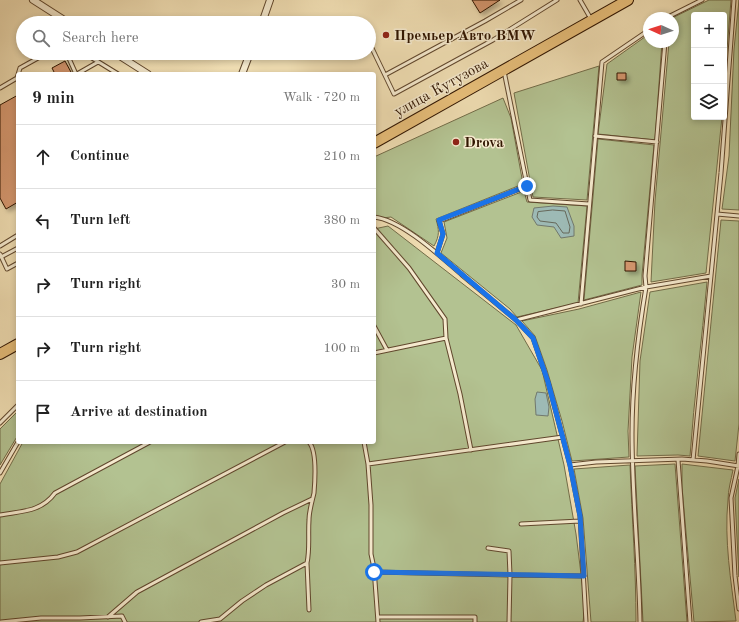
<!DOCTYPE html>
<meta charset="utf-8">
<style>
body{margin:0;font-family:"Old Standard TT",serif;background:#f2f2f2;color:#222}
.controls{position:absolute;right:12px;top:12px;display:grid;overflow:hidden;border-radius:4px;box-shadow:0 2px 6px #0003}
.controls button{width:36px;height:36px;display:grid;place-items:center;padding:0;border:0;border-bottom:1px solid #e0e0e0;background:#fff;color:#222;font:20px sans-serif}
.compass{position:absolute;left:643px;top:12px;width:36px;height:36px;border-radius:50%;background:#fff;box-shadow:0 2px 6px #0003;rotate:273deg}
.stop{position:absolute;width:12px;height:12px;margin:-9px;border:3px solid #1a73e8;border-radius:50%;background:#fff}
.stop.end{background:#1a73e8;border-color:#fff;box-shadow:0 1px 4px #0008}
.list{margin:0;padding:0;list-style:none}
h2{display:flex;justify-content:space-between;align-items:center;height:52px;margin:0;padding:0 16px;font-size:17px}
h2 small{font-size:13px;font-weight:400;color:#767676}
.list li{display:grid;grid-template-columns:26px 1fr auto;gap:12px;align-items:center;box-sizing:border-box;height:64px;padding:0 16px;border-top:1px solid #e0e0e0}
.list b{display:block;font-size:15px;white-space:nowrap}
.list em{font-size:13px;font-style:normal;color:#767676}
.icon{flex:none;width:22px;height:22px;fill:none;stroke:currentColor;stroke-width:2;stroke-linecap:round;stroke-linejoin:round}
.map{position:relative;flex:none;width:739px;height:622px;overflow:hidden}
.search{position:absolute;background:#fff;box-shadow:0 2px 6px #0003;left:16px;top:16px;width:360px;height:44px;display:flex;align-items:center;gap:10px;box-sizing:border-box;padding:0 14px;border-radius:22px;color:#767676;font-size:15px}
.panel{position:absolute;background:#fff;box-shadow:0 2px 6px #0003;left:16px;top:72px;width:360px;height:372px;border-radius:4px}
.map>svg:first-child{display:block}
</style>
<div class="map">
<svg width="739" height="622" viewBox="0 0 739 622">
<defs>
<filter id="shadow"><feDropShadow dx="3" dy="3" stdDeviation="2" flood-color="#0004"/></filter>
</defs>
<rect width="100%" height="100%" fill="#f0deb3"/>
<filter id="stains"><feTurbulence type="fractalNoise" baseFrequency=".005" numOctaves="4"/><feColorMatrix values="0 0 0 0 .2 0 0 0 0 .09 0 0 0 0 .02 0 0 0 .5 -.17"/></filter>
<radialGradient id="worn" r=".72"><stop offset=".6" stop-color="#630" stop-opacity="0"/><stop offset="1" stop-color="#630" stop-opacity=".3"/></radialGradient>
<path fill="#b3c291" stroke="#726c48" d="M709,0H731L724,87V15H694V117H722L706,273L651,282L655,201L669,42H673V18H672Z
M739,0V210L722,209L729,156L734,49Z
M649,34V42H662L655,140L598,134L607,64Z
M599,66L587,200L533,197L514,93Z
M503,98L511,118L523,184L436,219C439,230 440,235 434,246L391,217L374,219V157Z
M598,139L654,145L642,275V285L584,300Z
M524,191L527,202L587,206L578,303L517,317L510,309L441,253L447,238L444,222Z
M721,220L739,221V424L735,461L698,456Z
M388,226L516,325L542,370L564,465L576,534L585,606L583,622H0V484L23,442H374V229Z
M707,282C702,340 694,398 690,456L678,455L637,456L640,361L650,292Z
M641,292L632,357L628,431L629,457L572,461L562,421L547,370L535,336L522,321L579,309Z
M18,411V435L0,465V429Z
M675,464L687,622H643L635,466Z
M682,464L733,470C731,480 728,490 728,500C724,540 731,581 736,621L694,622L682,487Z
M630,465C632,518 636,570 636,622H591L583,518L574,469Z
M739,479V577L735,498Z"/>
<path fill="#9dbab5" stroke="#71786d" d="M553,206L567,207L574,226V236L561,238L554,227L537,225L532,217L534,208Z
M537,392L546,393L549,407L548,416L536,415L535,399Z"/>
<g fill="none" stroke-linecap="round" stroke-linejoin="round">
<path stroke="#66685a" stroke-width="1" d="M553,210L565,211L570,227L569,233H563L556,223L540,221L537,217L538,212Z"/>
</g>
<path fill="#d69870" stroke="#301500" filter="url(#shadow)" d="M472,0H500L480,13Z
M65,61L72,74H55L52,68Z
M617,73H626V80H617Z
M18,95V202L6,209L0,198V105Z
M625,261L636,262V271H625Z"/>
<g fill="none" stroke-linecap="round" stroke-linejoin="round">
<g stroke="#60472d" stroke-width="5">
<path id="service" d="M580,0L591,19
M666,18L702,0
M369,42L394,94L493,40L557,0
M68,53L67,54L76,74
M84,53L118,74
M504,71L530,200L589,204
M77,74L98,62
M385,75L485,21L521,0
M0,88L17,78L20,68L47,53
M595,136L657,142
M717,214L739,216
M374,217C402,220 441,257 462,275C480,290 498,305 516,320L646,287L711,276
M374,228L409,268L445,319L446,338L374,353
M0,246L18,235
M437,253L443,234L439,221L527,186
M0,254L7,269L18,263
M1,257L18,248
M581,304L602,62L649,30
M516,320L533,338L548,382L570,465
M374,326L387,350
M446,338L460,394L471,450
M0,423L18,405
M364,442L368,464L563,437
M739,454L738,466L731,498L735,576L739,609
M678,460L690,622
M693,460L721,173L734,0
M368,464L371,505V554L374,568L378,622
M0,473L18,442
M0,515C22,511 41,512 55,493L150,442
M521,524L580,521
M0,563L58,557L77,552L285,442
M307,563C310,549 308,535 309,520C309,511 312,502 314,493C315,481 317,451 309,442
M374,572L510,575L509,551L488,548
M108,617L137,592L283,513L312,499
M378,617H475V622
M1,622L41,618H80L122,616L125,622
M201,622L220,619L242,601L266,585L307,563L309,610
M509,622L510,575L584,576
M586,622L580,516L570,465L596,462L682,459L707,461L739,466
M640,622C639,559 632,497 632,434C632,385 638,335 646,287L645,276L665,42"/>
</g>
<g stroke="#60472d" stroke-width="8">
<path id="minor" d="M33,0L69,23
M262,23L270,0
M115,53L148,74
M242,74L250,53"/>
</g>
<g stroke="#301500" stroke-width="12">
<path id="primary" d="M374,143L628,0
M0,354L18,344"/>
</g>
<use href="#service" stroke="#f5eace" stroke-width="3"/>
<use href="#minor" stroke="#f5eace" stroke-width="6"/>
<use href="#primary" stroke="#e8bf7a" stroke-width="10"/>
</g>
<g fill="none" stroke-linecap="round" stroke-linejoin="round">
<path stroke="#1a73e8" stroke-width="5" d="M374,572L584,576L580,516L570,465L548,382L533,338L516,320L437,253L443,234L439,220L527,186"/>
</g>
<g fill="#8f2418" stroke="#f5eace" stroke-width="1.5">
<circle cx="386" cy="35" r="4"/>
<circle cx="456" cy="142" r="4"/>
</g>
<g text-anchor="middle" stroke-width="3" stroke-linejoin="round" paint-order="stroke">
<g font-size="15" font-weight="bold" fill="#301500" stroke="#f5eace" text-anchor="start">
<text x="394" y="40">Премьер Авто BMW</text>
<text x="464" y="147">Drova</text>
</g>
<g font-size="15" fill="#301500" stroke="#f5eace">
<text transform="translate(441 87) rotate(-29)" y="5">улица Кутузова</text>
</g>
</g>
<rect width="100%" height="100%" filter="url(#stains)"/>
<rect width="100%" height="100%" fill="url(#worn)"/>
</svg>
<div class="controls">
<button>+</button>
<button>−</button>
<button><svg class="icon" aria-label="layers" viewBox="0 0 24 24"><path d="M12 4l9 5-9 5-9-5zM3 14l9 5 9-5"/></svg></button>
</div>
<svg class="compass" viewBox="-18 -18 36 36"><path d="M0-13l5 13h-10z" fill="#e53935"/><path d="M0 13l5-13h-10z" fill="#767676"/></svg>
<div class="stop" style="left:374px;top:572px"></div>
<div class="stop end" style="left:527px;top:186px"></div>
<div class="search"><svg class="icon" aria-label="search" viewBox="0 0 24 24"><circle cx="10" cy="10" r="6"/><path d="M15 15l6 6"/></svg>Search here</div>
<section class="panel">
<h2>9 min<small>Walk · 720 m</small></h2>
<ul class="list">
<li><svg class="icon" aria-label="ahead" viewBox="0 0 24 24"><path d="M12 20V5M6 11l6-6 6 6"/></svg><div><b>Continue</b></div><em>210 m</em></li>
<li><svg class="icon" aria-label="left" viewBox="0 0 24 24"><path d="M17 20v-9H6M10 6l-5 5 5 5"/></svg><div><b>Turn left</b></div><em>380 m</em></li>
<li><svg class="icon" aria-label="right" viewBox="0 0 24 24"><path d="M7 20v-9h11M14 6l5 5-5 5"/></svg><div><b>Turn right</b></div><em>30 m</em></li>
<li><svg class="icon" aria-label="right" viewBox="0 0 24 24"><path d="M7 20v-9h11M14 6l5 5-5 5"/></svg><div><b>Turn right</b></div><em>100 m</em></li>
<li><svg class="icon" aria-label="arrive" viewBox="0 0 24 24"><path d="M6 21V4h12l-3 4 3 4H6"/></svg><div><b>Arrive at destination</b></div></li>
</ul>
</section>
</div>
